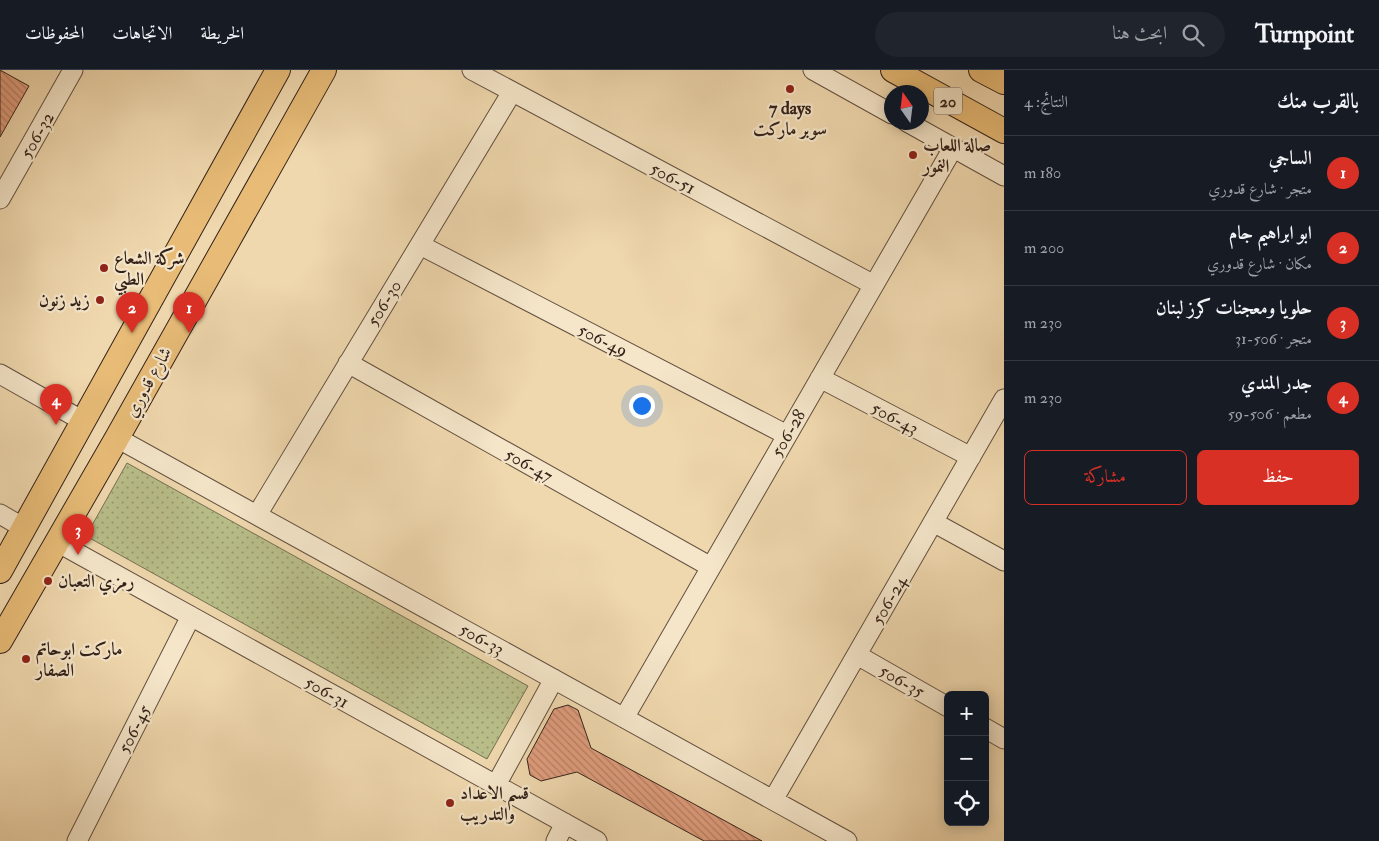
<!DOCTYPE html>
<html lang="ar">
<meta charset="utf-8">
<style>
body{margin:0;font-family:"IM FELL Double Pica",Amiri,serif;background:#20242c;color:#f1f3f6;direction:rtl}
.controls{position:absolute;right:15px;bottom:15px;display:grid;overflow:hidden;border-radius:8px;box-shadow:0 2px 12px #0003}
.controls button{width:45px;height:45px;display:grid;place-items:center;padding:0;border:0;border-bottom:1px solid #363941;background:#171b24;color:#f1f3f6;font:25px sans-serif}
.compass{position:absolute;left:884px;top:15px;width:45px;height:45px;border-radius:50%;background:#171b24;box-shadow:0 2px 12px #0003;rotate:346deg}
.you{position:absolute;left:641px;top:335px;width:18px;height:18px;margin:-12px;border:4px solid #fff;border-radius:50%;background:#1a73e8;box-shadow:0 0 0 8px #1a73e833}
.badge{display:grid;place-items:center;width:32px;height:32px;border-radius:50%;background:#d93025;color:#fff;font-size:16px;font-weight:700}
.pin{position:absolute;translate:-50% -41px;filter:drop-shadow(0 1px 2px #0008)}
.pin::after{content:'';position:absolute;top:26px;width:18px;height:15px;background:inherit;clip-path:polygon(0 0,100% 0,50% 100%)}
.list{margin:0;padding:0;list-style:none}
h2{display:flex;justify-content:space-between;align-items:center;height:65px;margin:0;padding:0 20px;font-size:21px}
h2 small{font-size:16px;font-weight:400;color:#9ea1a6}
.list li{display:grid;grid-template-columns:32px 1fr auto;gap:15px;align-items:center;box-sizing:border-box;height:75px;padding:0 20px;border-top:1px solid #363941}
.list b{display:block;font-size:19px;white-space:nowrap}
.list p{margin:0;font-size:16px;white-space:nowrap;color:#9ea1a6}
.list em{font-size:16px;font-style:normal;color:#9ea1a6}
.actions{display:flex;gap:10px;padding:15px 20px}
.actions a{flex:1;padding:11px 0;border:1px solid #d93025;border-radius:8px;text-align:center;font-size:18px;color:#d93025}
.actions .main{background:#d93025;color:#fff}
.icon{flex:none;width:28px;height:28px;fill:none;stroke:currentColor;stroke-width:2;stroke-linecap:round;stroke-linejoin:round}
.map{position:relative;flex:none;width:1004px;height:771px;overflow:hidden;direction:ltr}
header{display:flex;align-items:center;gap:30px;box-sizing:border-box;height:70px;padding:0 25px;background:#171b24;border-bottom:1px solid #363941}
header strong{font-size:24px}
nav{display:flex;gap:28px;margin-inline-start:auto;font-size:18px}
.search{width:350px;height:45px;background:#20242c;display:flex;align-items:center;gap:12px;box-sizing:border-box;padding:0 18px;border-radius:28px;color:#9ea1a6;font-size:19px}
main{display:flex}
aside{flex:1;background:#171b24}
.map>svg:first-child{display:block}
</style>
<header>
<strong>Turnpoint</strong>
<div class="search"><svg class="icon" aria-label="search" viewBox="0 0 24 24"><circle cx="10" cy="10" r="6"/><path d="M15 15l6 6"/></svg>ابحث هنا</div>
<nav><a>الخريطة</a><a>الاتجاهات</a><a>المحفوظات</a></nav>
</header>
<main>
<aside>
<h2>بالقرب منك<small>النتائج: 4</small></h2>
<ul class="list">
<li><span class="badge">1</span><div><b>الساجي</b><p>متجر · شارع قدوري</p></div><em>180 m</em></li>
<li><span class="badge">2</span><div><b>ابو ابراهيم جام</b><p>مكان · شارع قدوري</p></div><em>200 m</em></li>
<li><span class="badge">3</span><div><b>حلويا ومعجنات كرز لبنان</b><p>متجر · 506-31</p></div><em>230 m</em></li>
<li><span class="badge">4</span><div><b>جدر المندي</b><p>مطعم · 506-59</p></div><em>230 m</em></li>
</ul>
<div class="actions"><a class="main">حفظ</a><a>مشاركة</a></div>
</aside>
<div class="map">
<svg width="1004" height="771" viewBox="0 0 1004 771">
<defs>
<pattern id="grass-dots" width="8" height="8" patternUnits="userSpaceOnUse" patternTransform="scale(1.25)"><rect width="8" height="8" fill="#b9bf8a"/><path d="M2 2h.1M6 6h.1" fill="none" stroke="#979b70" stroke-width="1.8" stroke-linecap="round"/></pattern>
<pattern id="building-back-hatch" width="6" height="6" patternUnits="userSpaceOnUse" patternTransform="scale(1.25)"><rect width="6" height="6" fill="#e19e7e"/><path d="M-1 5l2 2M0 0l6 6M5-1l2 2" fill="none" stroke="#b78066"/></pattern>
</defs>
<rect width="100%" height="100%" fill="#f0d8ae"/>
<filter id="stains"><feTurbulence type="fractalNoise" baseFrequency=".004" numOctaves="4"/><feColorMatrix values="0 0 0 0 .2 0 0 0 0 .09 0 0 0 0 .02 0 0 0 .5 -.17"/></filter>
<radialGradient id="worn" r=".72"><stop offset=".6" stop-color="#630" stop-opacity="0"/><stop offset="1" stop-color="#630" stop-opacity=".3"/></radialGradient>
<path fill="url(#grass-dots)" stroke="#767052" d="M127,393L528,616L487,689L86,466Z"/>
<path fill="url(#building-back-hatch)" stroke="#34221a" d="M0,0L29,16L0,67Z
M568,635L578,640L591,678L762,771H704L577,702L541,711L530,705L527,689L554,639Z"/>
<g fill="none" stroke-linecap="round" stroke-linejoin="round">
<g stroke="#63503f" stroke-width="21">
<path id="minor" d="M472,0L874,215
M813,0L892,44
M907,52L1004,106
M0,129L73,0
M420,175L787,365
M348,293L711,497
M0,304L83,351
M820,308L971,387
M117,368L847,771
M0,444L24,458
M257,445L512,22
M933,452L1004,491
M57,472L597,771
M857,585L948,637
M624,648L953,78
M985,658L1004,669
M496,715L554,609
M773,730L1004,329
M77,771L191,546
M556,771L565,753"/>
</g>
<g stroke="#34221a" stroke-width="26">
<path id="major" d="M893,0L1004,61
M981,0L1004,12
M0,501L278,0
M0,571L117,368L324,0"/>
</g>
<use href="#minor" stroke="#f5e6ca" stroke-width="19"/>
<use href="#major" stroke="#e8bc77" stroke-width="24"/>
</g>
<g fill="#8f2418" stroke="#f5e6ca" stroke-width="2">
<circle cx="790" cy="19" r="5"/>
<circle cx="913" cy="85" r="5"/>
<circle cx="104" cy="198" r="5"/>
<circle cx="100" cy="230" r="5"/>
<circle cx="48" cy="511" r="5"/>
<circle cx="26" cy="589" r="5"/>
<circle cx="450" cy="733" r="5"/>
</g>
<g text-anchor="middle" stroke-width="4.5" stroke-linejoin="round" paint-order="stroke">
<rect fill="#f5e6ca" stroke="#6e5d4f" stroke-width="1" x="934" y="17.5" width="28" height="27" rx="4"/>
<g font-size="16" font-weight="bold" fill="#34221a">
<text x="948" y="37">20</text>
</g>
<g font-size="18" font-weight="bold" fill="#34221a" stroke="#f5e6ca" text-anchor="start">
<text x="790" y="44" text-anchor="middle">7 days<tspan x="790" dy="21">سوبر ماركت</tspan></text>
<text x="923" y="81">صالة اللعاب<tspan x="923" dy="21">النمور</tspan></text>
<text x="114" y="194">شركة الشعاع<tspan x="114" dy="21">الطبي</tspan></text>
<text x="90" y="236" text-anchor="end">زيد زنون</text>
<text x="58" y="517">رمزي التعبان</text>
<text x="36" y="585">ماركت ابوحاتم<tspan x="36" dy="21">الصفار</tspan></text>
<text x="460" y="729">قسم الاعداد<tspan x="460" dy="21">والتدريب</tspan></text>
</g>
<g font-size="18" fill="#34221a" stroke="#f5e6ca">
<text transform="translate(37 65) rotate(-60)" y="6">506-32</text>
<text transform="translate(673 108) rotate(28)" y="6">506-51</text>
<text transform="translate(384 233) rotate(-59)" y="6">506-30</text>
<text transform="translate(603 270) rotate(27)" y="6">506-49</text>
<text transform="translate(148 312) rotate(-61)" y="6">شارع قدوري</text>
<text transform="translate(895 348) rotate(28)" y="6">506-43</text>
<text transform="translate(788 363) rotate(-60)" y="6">506-28</text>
<text transform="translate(529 395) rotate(29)" y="6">506-47</text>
<text transform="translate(889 530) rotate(-60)" y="6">506-24</text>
<text transform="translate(482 569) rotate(29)" y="6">506-33</text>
<text transform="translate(902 611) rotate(30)" y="6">506-35</text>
<text transform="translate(327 622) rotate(29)" y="6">506-31</text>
<text transform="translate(134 659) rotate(-63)" y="6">506-45</text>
</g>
</g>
<rect width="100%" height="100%" filter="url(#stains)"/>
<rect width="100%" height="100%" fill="url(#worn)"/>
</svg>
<div class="controls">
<button>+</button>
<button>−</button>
<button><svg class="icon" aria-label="locate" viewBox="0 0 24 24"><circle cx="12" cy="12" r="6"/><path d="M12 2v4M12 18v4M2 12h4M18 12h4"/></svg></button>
</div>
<svg class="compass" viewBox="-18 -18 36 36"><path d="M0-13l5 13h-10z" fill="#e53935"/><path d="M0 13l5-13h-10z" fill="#9ea1a6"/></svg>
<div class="you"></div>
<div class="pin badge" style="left:189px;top:263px">1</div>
<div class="pin badge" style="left:132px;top:263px">2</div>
<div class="pin badge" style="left:78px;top:485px">3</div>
<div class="pin badge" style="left:56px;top:355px">4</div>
</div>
</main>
